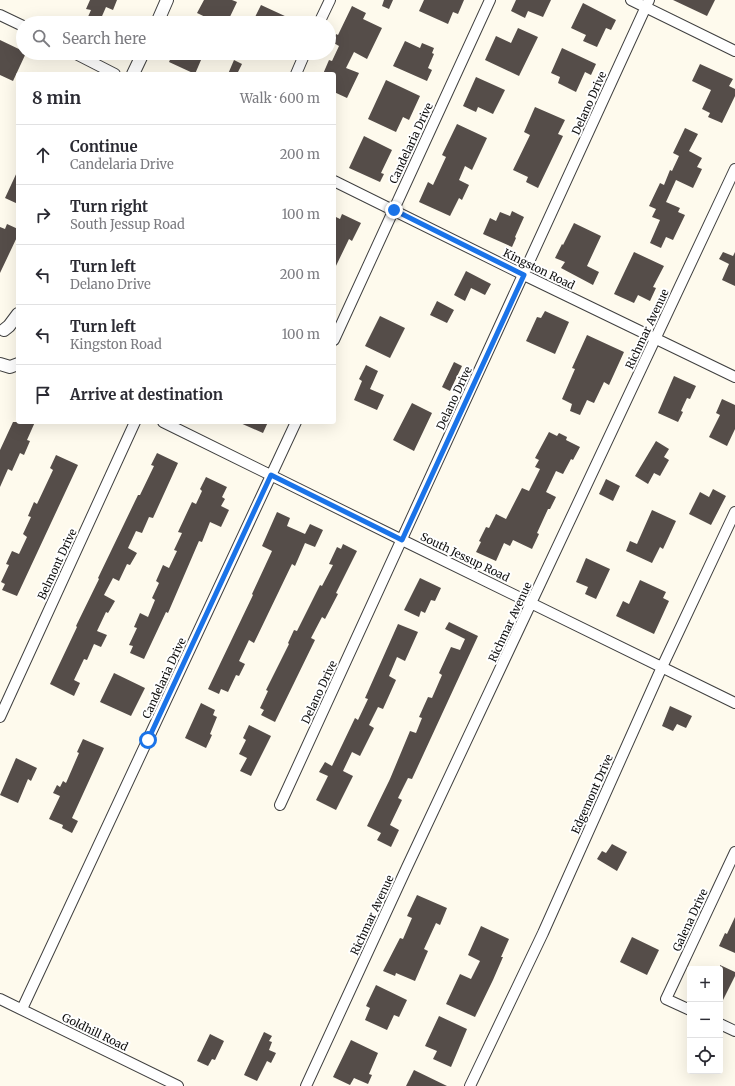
<!DOCTYPE html>
<meta charset="utf-8">
<style>
body{margin:0;font-family:Merriweather,serif;background:#f2f2f3;color:#2b2b33}
.controls{position:absolute;right:12px;bottom:12px;display:grid;overflow:hidden;border-radius:4px;box-shadow:0 4px 16px #0002}
.controls button{width:36px;height:36px;display:grid;place-items:center;padding:0;border:0;border-bottom:1px solid #e1e1e2;background:#fff;color:#2b2b33;font:20px sans-serif}
.stop{position:absolute;width:12px;height:12px;margin:-9px;border:3px solid #1a73e8;border-radius:50%;background:#fff}
.stop.end{background:#1a73e8;border-color:#fff;box-shadow:0 1px 4px #0008}
.list{margin:0;padding:0;list-style:none}
h2{display:flex;justify-content:space-between;align-items:center;height:52px;margin:0;padding:0 16px;font-size:17px}
h2 small{font-size:13px;font-weight:400;color:#7c7c81}
.list li{display:grid;grid-template-columns:26px 1fr auto;gap:12px;align-items:center;box-sizing:border-box;height:60px;padding:0 16px;border-top:1px solid #e1e1e2}
.list b{display:block;font-size:15px;white-space:nowrap}
.list p{margin:0;font-size:13px;white-space:nowrap;color:#7c7c81}
.list em{font-size:13px;font-style:normal;color:#7c7c81}
.icon{flex:none;width:22px;height:22px;fill:none;stroke:currentColor;stroke-width:2;stroke-linecap:round;stroke-linejoin:round}
.map{position:relative;flex:none;width:735px;height:1086px;overflow:hidden}
.search{position:absolute;background:#fff;box-shadow:0 4px 16px #0002;left:16px;top:16px;width:320px;height:44px;display:flex;align-items:center;gap:10px;box-sizing:border-box;padding:0 14px;border-radius:22px;color:#7c7c81;font-size:15px}
.panel{position:absolute;background:#fff;box-shadow:0 4px 16px #0002;left:16px;top:72px;width:320px;height:352px;border-radius:4px}
.map>svg:first-child{display:block}
</style>
<div class="map">
<svg width="735" height="1086" viewBox="0 0 735 1086">
<rect width="100%" height="100%" fill="#fefaed"/>
<path fill="#554d49" d="M90,0H117L113,10L106,7L99,23L87,19L91,10L86,9Z
M204,0H232L237,2L227,23H218L197,13Z
M384,0H393L389,9L382,6Z
M424,0H464L458,14L453,12L448,24L419,11Z
M516,0H551L543,17L528,11L525,18L511,11Z
M673,0H715L707,16Z
M583,3L616,20L611,30L606,28L597,47L583,41L586,35L571,28Z
M261,5L300,23H252Z
M352,6L366,13L363,19L382,28L367,59L354,52L346,68L359,73L347,98L334,92V74H323L329,60L332,61L339,46L332,42L336,34L338,35Z
M518,28L538,37L519,76L485,60L496,36L511,43Z
M0,40L23,51V53H26L13,81L0,75Z
M405,41L420,48L422,43L434,48L432,53L434,54L428,68L432,70L427,81L393,66Z
M562,48L596,64L591,75L585,72L576,92L558,83L560,77L551,73Z
M173,53H204L195,74L169,62Z
M234,60L242,64L237,74H228Z
M700,64L733,79L729,86L735,89V96L722,123L708,117L710,113L702,109L711,90L692,81Z
M476,77L505,90L493,114L478,107L476,112L463,106Z
M386,80L420,96L409,120L403,117L396,132L368,119Z
M535,107L565,120L558,134L563,136L538,188L526,182L528,177L513,170L530,135L524,132Z
M457,124L487,138L472,170L465,166L459,180L469,185L462,200L459,198L450,216L419,202L428,182L433,185L446,157L442,155Z
M685,128L698,134L689,151L702,158L697,167L702,169L693,188L676,180L666,202L680,208L678,212L685,215L673,240L666,237L661,248L650,243L660,220L652,217L656,209L649,206L660,183L664,185L670,170L672,171L679,156L673,153Z
M364,136L392,150L381,173L384,174L380,182L349,168Z
M18,170V204L5,198Z
M512,211L524,217L515,237L516,238L512,247L483,234L490,218L496,221L500,212L510,216Z
M342,214L361,223L352,241L349,239L334,270V216L340,219Z
M574,223L601,236L587,266L599,272L593,285L561,268L565,262L555,258L562,244L563,245Z
M7,224L18,229V235L0,273V227L5,229Z
M634,252L664,266L653,287L656,288L650,301L638,295L634,303L614,294Z
M723,252L733,256L735,252V286L722,280L729,264L719,259Z
M466,271L491,284L485,295L471,288L465,301L454,295Z
M437,301L454,310L447,323L430,315Z
M545,311L569,322L555,354L526,341L537,317L541,318Z
M380,316L405,328L390,358L365,346Z
M587,335L624,352L609,385L604,382L594,403L587,400L580,415L570,411L572,404L562,399L575,369L572,368Z
M454,362L462,366L450,391L442,387Z
M366,365L378,371L370,389L384,395L377,410L354,400L362,381L359,379Z
M674,376L696,386L690,399L687,398L681,411L683,412L678,422L658,413Z
M722,399L735,405V429L727,446L709,437L720,415L716,413Z
M412,403L432,413L414,451L393,440Z
M13,422H35L27,440L30,441L24,455L20,453L12,471L8,469L0,487V450Z
M238,422H268L263,433Z
M549,432L557,436L559,433L567,437L566,440L580,447L573,460L571,459L563,474L556,471L546,492L556,497L550,509H548L537,533L539,534L532,549L513,540L510,546L504,543L496,561L476,552L481,542L479,541L486,527L489,528L496,514L506,519L522,488L529,491L540,469L535,467L539,460L535,458Z
M656,441L669,449L664,457L669,460L660,476L654,473L648,484L635,476Z
M157,453L178,463L153,518L149,517L142,533L136,531L128,548L137,553L130,565L127,564L119,581L113,578L104,595L115,601L108,613L106,612L97,631L107,635L101,647L94,644L87,660L84,659L74,680L80,683L74,696L50,684L77,627L76,626L99,579L98,578L138,495H140L154,466L151,465Z
M56,455L78,465L17,596L2,590L5,584L1,582L9,565L6,564L12,551L19,554L27,537L23,534L31,517L28,516L34,502L37,504L53,470L50,468Z
M206,477L227,487L222,497L225,499L221,506L229,510L221,527L210,522L202,542L199,541L168,613L166,612L144,659L130,653L133,646L129,645L137,628L134,627L140,613L148,617L155,600L152,598L159,583L156,581L163,565L169,568L177,551L174,550L182,533L178,532L192,502L196,504L202,491L200,489Z
M606,479L620,486L613,501L599,494Z
M713,489L726,496L711,525L689,514L700,492L709,497Z
M652,510L676,521L663,549L660,547L652,563L626,551L630,541L637,544Z
M277,512L290,518L287,526L305,534L310,524L323,530L315,547L305,543L295,566L292,564L254,643L249,640L239,661L245,664L239,676L236,675L228,692L221,689L219,694L208,689L253,595L252,594L272,551L262,546Z
M343,544L357,551L336,593L338,594L325,619L322,617L311,638L315,640L275,722L261,715L264,710L260,708L268,691L266,690L289,644L288,643L294,630L297,631L320,585L322,586L333,565L329,564L337,547L341,549Z
M586,558L610,569L596,599L585,594L588,587L576,582Z
M420,578L441,588L435,601L431,600L425,613L421,611L419,617L404,610Z
M640,580L666,592L663,598L669,601L654,634L616,616L623,601L629,604Z
M449,622L478,636L412,779L408,778L398,798L402,800L390,825L399,830L391,847L377,840L381,833L367,826L390,779L410,731L416,733L422,718L419,717L428,697L432,698L442,675L439,673L451,647L460,650L465,639L445,629Z
M398,624L418,632L405,661L397,657L389,676L396,680L383,709L378,707L369,725L374,728L360,756L352,752L343,771L353,776L336,810L316,800L328,776L319,772L325,762L332,766L355,718L358,720L368,699L365,698Z
M114,673L145,688L131,716L100,702Z
M201,703L215,710L213,715L217,717L210,734L212,735L206,748L185,738Z
M670,706L692,716L686,728L677,724L673,731L662,726Z
M249,725L271,736L251,776L240,771L247,758L239,754L246,740L243,738Z
M83,739L104,748L72,818L78,821L72,833L62,828L63,825L49,819L60,796L53,793L57,785L60,787L63,781L66,783L79,753L77,752Z
M16,758L37,768L31,781L28,779L18,803L0,795Z
M612,844L627,852L617,871L597,859L602,851L606,853Z
M417,895L447,908L440,925L436,923L424,949L428,951L415,981L396,973L395,976L383,971L400,938L403,939L412,918L407,916Z
M735,917V953L719,946L725,933L727,934Z
M481,926L509,939L501,957H503L493,980L475,1017L446,1004L460,974L471,979L480,961L468,955Z
M632,937L659,950L647,975L620,962Z
M720,965L735,972V976L720,1006Z
M376,985L407,1000L399,1017L394,1015L387,1030L365,1020L370,1008L366,1006Z
M439,1016L467,1029L451,1067L433,1059L437,1051L425,1046Z
M264,1032L272,1036L269,1041L272,1042L269,1050L276,1053L271,1063L267,1061L257,1081L244,1075Z
M210,1034L224,1041L215,1060L212,1059L208,1066L197,1061Z
M351,1040L378,1053L369,1074L372,1075L368,1084L354,1078L350,1085L333,1077Z
M414,1070L447,1086H406Z"/>
<g fill="none" stroke-linecap="round" stroke-linejoin="round">
<g stroke="#404040" stroke-width="12">
<path id="minor" d="M631,0L735,51
M0,15L23,26
M319,23L330,0
M74,53L115,74
M296,74L305,53
M334,181L524,275L735,377
M334,340L490,0
M163,422L402,540L735,703
M0,717L135,422
M280,805L649,0
M0,999L178,1086
M22,1009L296,422
M690,1010L666,999L735,852
M720,1024L735,1031
M306,1086L407,867L735,169
M470,1086L543,933L662,667L735,512"/>
</g>
<g stroke="#404040" stroke-width="14">
<path id="tertiary" d="M157,23L167,0
M133,74L143,53
M4,330L9,326L18,314
M0,364L10,367L18,364"/>
</g>
<use href="#minor" stroke="#fff" stroke-width="10"/>
<use href="#tertiary" stroke="#fff" stroke-width="12"/>
</g>
<g fill="none" stroke-linecap="round" stroke-linejoin="round">
<path stroke="#1a73e8" stroke-width="5" d="M148,740L271,475L402,540L524,275L394,210"/>
</g>
<g text-anchor="middle" stroke-width="4" stroke-linejoin="round" paint-order="stroke">
<g font-size="11" fill="#0d0d0d" stroke="#fff">
<text transform="translate(589 103) rotate(-66)" y="4">Delano Drive</text>
<text transform="translate(411 143) rotate(-65)" y="4">Candelaria Drive</text>
<text transform="translate(539 269) rotate(26)" y="4">Kingston Road</text>
<text transform="translate(647 329) rotate(-65)" y="4">Richmar Avenue</text>
<text transform="translate(454 398) rotate(-65)" y="4">Delano Drive</text>
<text transform="translate(465 557) rotate(26)" y="4">South Jessup Road</text>
<text transform="translate(57 564) rotate(-65)" y="4">Belmont Drive</text>
<text transform="translate(510 622) rotate(-65)" y="4">Richmar Avenue</text>
<text transform="translate(164 678) rotate(-65)" y="4">Candelaria Drive</text>
<text transform="translate(319 692) rotate(-65)" y="4">Delano Drive</text>
<text transform="translate(592 794) rotate(-66)" y="4">Edgemont Drive</text>
<text transform="translate(372 915) rotate(-65)" y="4">Richmar Avenue</text>
<text transform="translate(690 920) rotate(-65)" y="4">Galena Drive</text>
<text transform="translate(95 1032) rotate(26)" y="4">Goldhill Road</text>
</g>
</g>
</svg>
<div class="controls">
<button>+</button>
<button>−</button>
<button><svg class="icon" aria-label="locate" viewBox="0 0 24 24"><circle cx="12" cy="12" r="6"/><path d="M12 2v4M12 18v4M2 12h4M18 12h4"/></svg></button>
</div>
<div class="stop" style="left:148px;top:740px"></div>
<div class="stop end" style="left:394px;top:210px"></div>
<div class="search"><svg class="icon" aria-label="search" viewBox="0 0 24 24"><circle cx="10" cy="10" r="6"/><path d="M15 15l6 6"/></svg>Search here</div>
<section class="panel">
<h2>8 min<small>Walk · 600 m</small></h2>
<ul class="list">
<li><svg class="icon" aria-label="ahead" viewBox="0 0 24 24"><path d="M12 20V5M6 11l6-6 6 6"/></svg><div><b>Continue</b><p>Candelaria Drive</p></div><em>200 m</em></li>
<li><svg class="icon" aria-label="right" viewBox="0 0 24 24"><path d="M7 20v-9h11M14 6l5 5-5 5"/></svg><div><b>Turn right</b><p>South Jessup Road</p></div><em>100 m</em></li>
<li><svg class="icon" aria-label="left" viewBox="0 0 24 24"><path d="M17 20v-9H6M10 6l-5 5 5 5"/></svg><div><b>Turn left</b><p>Delano Drive</p></div><em>200 m</em></li>
<li><svg class="icon" aria-label="left" viewBox="0 0 24 24"><path d="M17 20v-9H6M10 6l-5 5 5 5"/></svg><div><b>Turn left</b><p>Kingston Road</p></div><em>100 m</em></li>
<li><svg class="icon" aria-label="arrive" viewBox="0 0 24 24"><path d="M6 21V4h12l-3 4 3 4H6"/></svg><div><b>Arrive at destination</b></div></li>
</ul>
</section>
</div>
